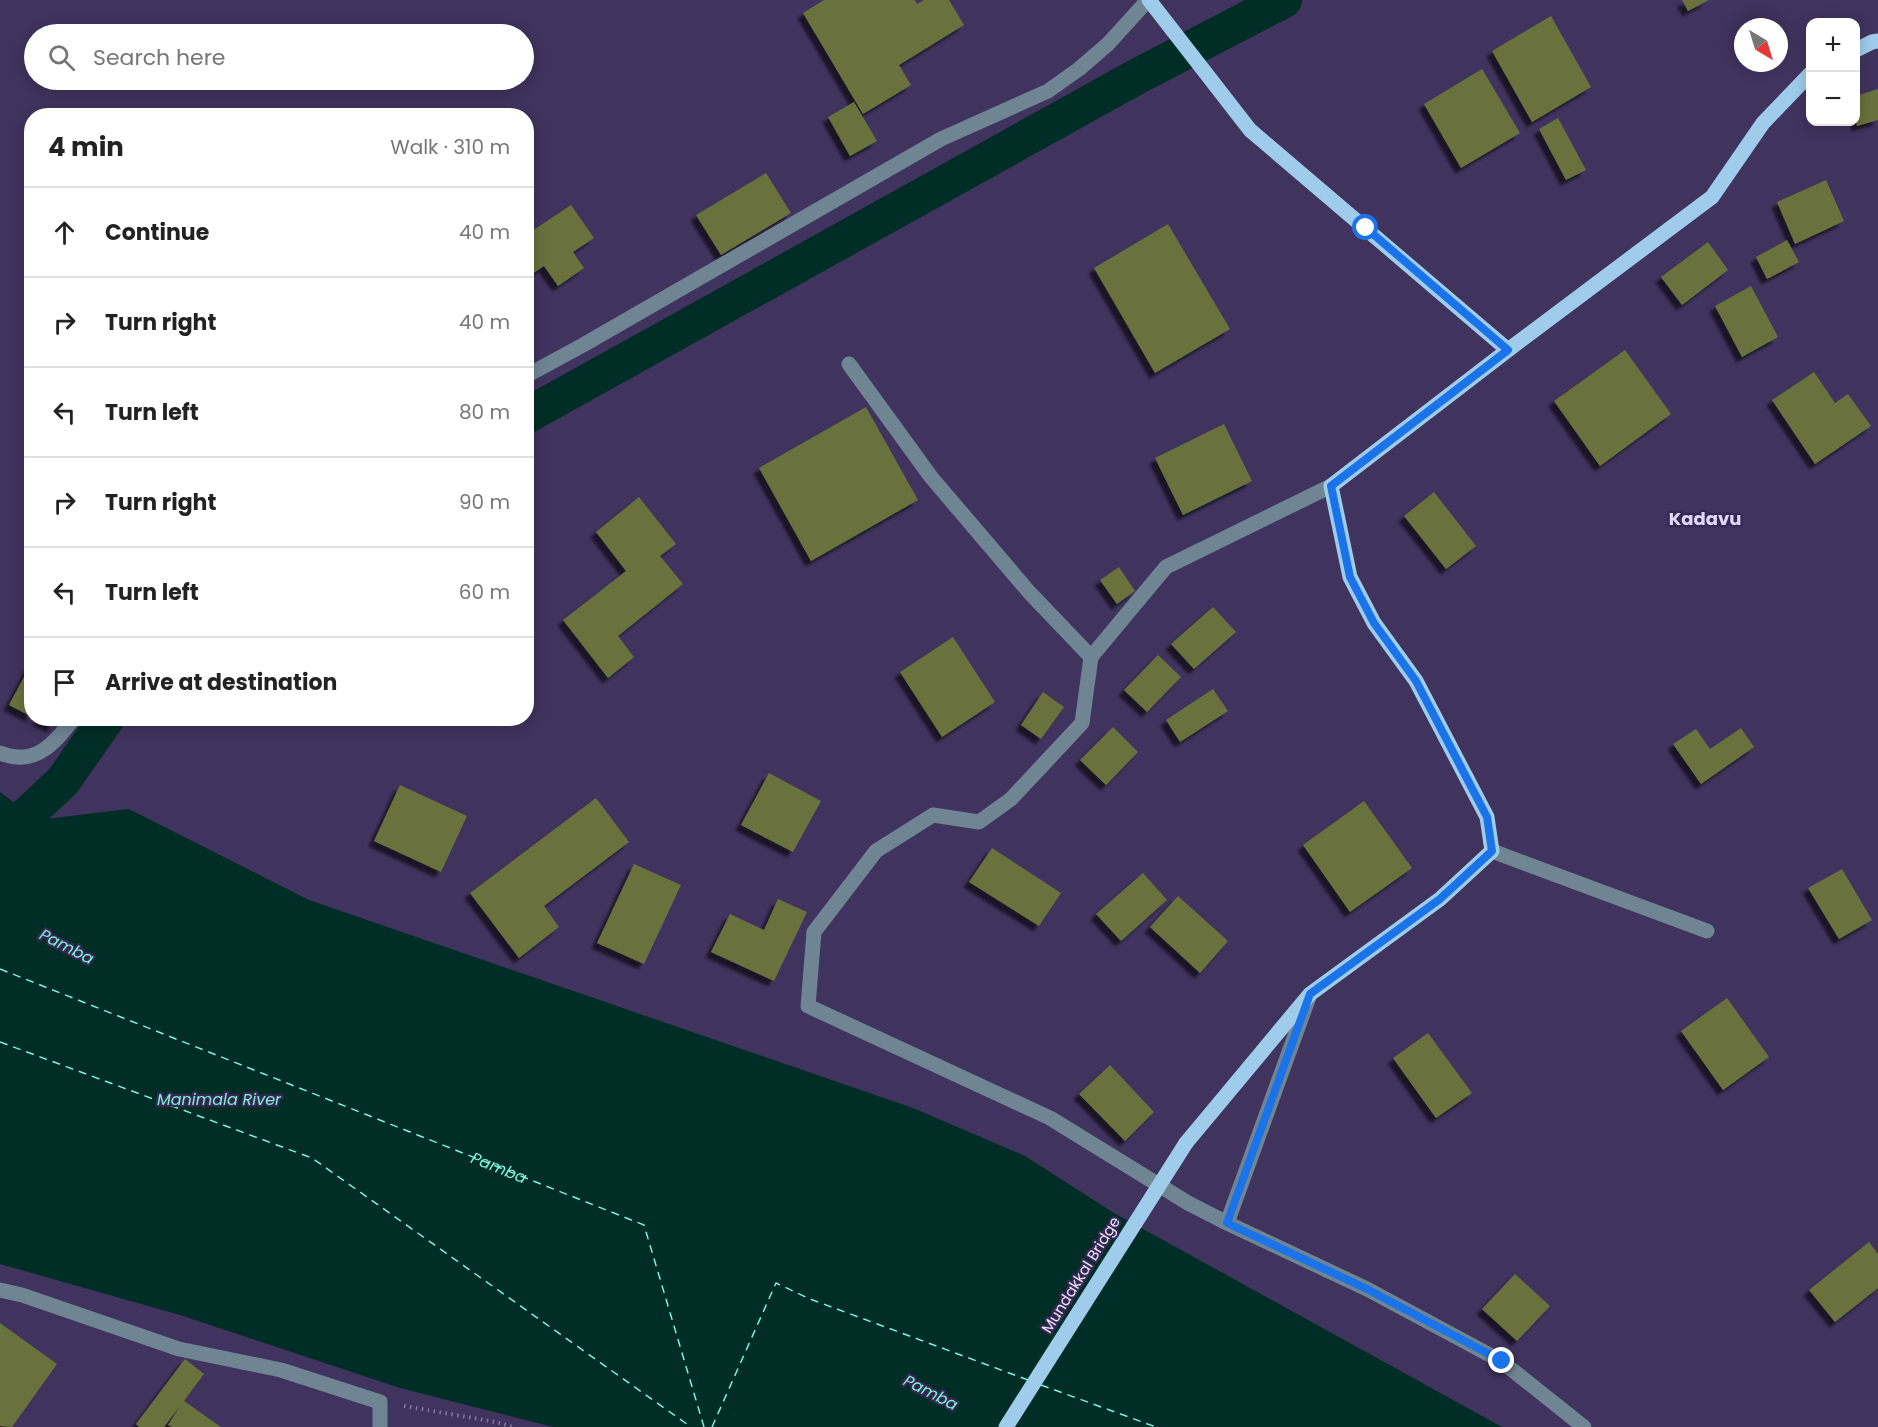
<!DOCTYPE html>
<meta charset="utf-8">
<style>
body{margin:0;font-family:Poppins,sans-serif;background:#f2f2f2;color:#222}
.controls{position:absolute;right:18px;top:18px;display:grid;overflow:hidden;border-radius:12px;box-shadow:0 3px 15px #0003}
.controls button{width:54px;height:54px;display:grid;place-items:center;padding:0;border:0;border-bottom:2px solid #e0e0e0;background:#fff;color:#222;font:30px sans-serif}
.compass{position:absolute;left:1734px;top:18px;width:54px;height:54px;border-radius:50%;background:#fff;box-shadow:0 3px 15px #0003;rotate:142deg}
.stop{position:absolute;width:18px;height:18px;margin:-14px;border:4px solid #1a73e8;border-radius:50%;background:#fff}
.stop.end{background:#1a73e8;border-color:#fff;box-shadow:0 2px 6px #0008}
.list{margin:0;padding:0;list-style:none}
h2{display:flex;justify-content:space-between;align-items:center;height:78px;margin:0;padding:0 24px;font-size:26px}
h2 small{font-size:20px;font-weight:400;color:#767676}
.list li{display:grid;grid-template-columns:39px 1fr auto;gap:18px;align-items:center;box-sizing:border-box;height:90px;padding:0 24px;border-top:2px solid #e0e0e0}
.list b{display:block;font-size:22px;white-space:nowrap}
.list em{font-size:20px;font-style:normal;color:#767676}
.icon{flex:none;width:33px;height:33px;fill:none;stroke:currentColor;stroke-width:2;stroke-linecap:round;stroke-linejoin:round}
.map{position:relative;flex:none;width:1878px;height:1427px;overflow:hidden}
.search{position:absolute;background:#fff;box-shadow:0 3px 15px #0003;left:24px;top:24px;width:510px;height:66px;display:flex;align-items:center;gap:15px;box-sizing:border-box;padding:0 21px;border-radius:33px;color:#767676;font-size:22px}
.panel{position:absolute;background:#fff;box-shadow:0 3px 15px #0003;left:24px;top:108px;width:510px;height:618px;border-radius:24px}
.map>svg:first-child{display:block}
</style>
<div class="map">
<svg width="1878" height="1427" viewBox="0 0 1878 1427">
<defs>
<filter id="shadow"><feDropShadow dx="-5.5" dy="5.5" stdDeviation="1.5" flood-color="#0009"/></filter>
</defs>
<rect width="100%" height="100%" fill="#40335e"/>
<path fill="#002e26" d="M0,792L37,820L129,809L309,900L913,1108L1025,1156L1114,1213L1502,1427H553L400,1388L180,1315L0,1264Z"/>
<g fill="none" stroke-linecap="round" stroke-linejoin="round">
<path stroke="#002e26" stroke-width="36" d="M526,416L1136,77L1284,0
M0,840L63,781L107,718"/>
<g stroke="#7df3d7" stroke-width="1.5" stroke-dasharray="8 6" stroke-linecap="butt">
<path id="s1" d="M0,969L644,1225L704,1427"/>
<path d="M0,1042L312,1158L691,1427"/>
<path d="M1041,1385L1156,1427"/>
<path d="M712,1427L776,1283L810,1299L1028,1380"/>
</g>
</g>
<path fill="#69713d" filter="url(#shadow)" d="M824,0H915L917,4L924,0H949L964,25L899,65L911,85L863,114L803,13Z
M1682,0H1709L1688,11Z
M1551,16L1591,87L1532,122L1492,51Z
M1482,69L1520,133L1461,168L1424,104Z
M1878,89V120L1857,126L1856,121V96Z
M854,102L877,141L850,156L828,117Z
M1558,118L1586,170L1566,180L1539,129Z
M766,173L791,213L721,255L696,215Z
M1826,180L1844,221L1795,244L1777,202Z
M571,205L594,238L573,252L584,268L558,286L544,266L526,278V235Z
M1168,224L1230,329L1155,373L1094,268Z
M1787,240L1799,262L1767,279L1756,257Z
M1708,242L1728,270L1682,305L1661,277Z
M1751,286L1778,337L1742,357L1715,306Z
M1625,350L1671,414L1600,466L1554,401Z
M1814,372L1835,403L1848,394L1871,426L1815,464L1772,400Z
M866,407L918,500L811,561L759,468Z
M1224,424L1252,481L1183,515L1155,458Z
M1434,492L1476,546L1446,569L1404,516Z
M639,497L676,544L660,556L683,584L618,636L634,657L608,678L563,620L626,571L596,532Z
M1119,567L1135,591L1117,604L1100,580Z
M1213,607L1236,632L1194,669L1171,644Z
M953,637L995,702L942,737L900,672Z
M1158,655L1181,677L1147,712L1124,690Z
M32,662V717L9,705Z
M1213,689L1228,711L1180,742L1166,720Z
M1043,692L1064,707L1041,739L1021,725Z
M35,718H56L52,727Z
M1113,727L1138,752L1106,785L1080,760Z
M1741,728L1754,747L1701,784L1673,744L1696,729L1710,749Z
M769,773L821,801L793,852L741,825Z
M400,785L467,816L441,872L374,841Z
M596,798L629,842L544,906L559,927L519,958L470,893Z
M1364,801L1412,868L1350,912L1303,845Z
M992,848L1061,893L1039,926L969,882Z
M634,864L681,885L644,964L597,943Z
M1842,869L1872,920L1839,939L1808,888Z
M1143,873L1167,900L1121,941L1096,914Z
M1178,896L1228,941L1200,973L1150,927Z
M778,899L807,912L774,981L711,952L730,914L764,930Z
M1727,998L1769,1057L1723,1090L1681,1031Z
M1428,1033L1472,1093L1436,1118L1393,1058Z
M1110,1065L1154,1112L1125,1141L1079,1094Z
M1869,1242L1878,1254V1288L1835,1322L1809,1290Z
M1515,1274L1550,1306L1517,1341L1482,1309Z
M0,1323L57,1364L12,1427L0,1426Z
M185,1359L204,1374L184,1401L221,1427H172L168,1425L180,1406L164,1427H139L136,1424Z"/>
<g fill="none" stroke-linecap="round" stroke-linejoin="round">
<path stroke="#837a9c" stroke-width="4" stroke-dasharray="1.5 4.5" stroke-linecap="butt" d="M404,1406L496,1422L513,1427"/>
<path stroke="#6f8593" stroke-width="15" d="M849,364L931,477L1029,592L1091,657
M526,376L583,345L941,139L1048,91L1079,69L1108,44L1148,0
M0,753C35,767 54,744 74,718
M1492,851L1707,931
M1309,997L1227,1223L1367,1289L1501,1361L1584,1427
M1227,1223L1188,1203L1050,1118L808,1006L814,932L876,851L933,815L979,822L1011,799L1082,723L1091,657L1166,567L1331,486
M0,1290L22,1295L179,1349L281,1370L380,1402V1427"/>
<path stroke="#9eccea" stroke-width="15" d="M1149,0L1250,130L1508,350
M1856,50L1872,42L1878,41
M1186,1143L1310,994L1440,899L1492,851L1487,817L1416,681L1374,623L1350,577L1331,486L1508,350L1712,197L1763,123L1810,74"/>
<path stroke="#9eccea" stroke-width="15" d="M1006,1427L1186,1143"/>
</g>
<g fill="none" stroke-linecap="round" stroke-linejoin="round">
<path stroke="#1a73e8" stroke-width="8" d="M1366,228L1508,350L1331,486L1350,577L1374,623L1416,681L1487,817L1492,851L1440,899L1310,994L1227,1223L1367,1289L1502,1361"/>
</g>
<g text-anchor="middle" stroke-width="4.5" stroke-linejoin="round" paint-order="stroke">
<g font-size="15" fill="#ebe6fc" stroke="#362853">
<text transform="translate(1081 1275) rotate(-58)" y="5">Mundakkal Bridge</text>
</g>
<g font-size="16" font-style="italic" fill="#7df3d7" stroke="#362853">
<text transform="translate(67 946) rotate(27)" y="6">Pamba</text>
<text x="219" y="1105">Manimala River</text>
<text dy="6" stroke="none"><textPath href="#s1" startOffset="537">Pamba</textPath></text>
<text transform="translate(931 1392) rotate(27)" y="6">Pamba</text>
</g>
<g font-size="18" font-weight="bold" fill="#e0d8f9" stroke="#362853">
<text x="1705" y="525">Kadavu</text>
</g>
</g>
</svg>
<div class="controls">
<button>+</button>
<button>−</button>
</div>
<svg class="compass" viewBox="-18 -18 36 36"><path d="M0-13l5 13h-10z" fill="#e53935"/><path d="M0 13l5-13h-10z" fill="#767676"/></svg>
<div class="stop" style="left:1366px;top:228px"></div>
<div class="stop end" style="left:1502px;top:1361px"></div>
<div class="search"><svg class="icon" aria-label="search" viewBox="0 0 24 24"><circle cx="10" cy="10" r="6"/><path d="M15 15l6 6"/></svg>Search here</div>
<section class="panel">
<h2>4 min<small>Walk · 310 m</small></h2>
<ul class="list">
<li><svg class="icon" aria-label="ahead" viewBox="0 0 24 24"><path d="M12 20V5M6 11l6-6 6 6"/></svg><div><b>Continue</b></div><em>40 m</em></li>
<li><svg class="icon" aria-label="right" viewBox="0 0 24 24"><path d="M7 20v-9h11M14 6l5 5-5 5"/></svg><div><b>Turn right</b></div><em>40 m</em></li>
<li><svg class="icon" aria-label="left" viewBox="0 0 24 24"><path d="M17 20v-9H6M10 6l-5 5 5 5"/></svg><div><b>Turn left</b></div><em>80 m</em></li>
<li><svg class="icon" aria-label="right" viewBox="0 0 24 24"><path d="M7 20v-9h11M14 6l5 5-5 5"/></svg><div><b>Turn right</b></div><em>90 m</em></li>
<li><svg class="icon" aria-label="left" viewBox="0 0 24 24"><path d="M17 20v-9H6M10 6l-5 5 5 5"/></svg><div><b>Turn left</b></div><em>60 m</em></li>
<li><svg class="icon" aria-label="arrive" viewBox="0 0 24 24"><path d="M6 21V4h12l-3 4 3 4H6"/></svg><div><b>Arrive at destination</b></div></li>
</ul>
</section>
</div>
